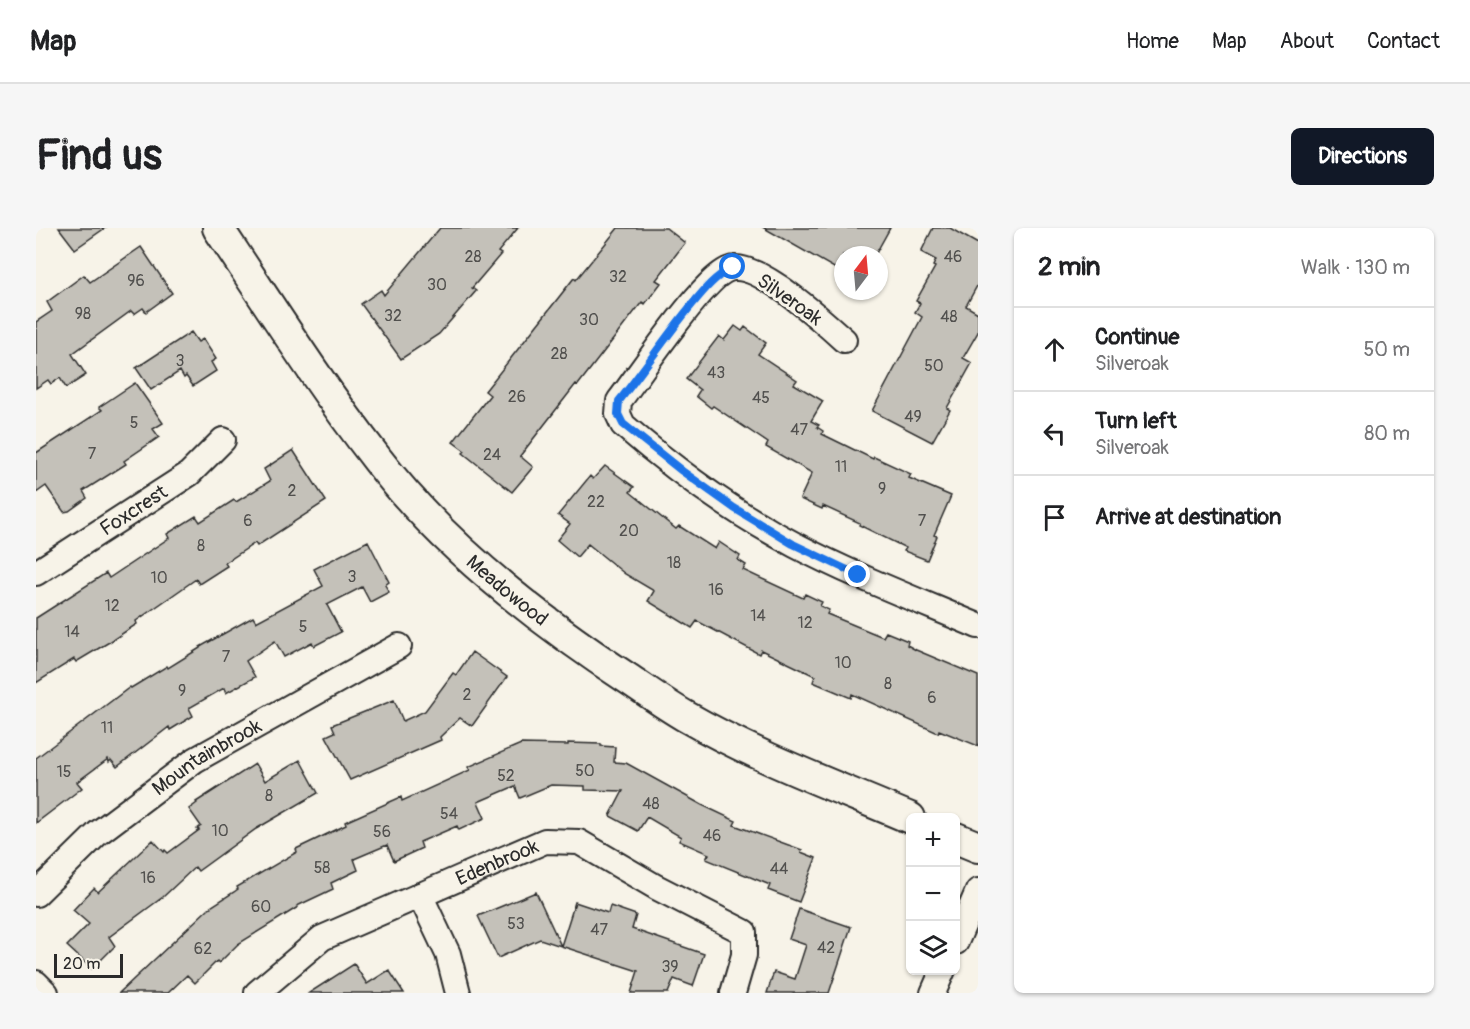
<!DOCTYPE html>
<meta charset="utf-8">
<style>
body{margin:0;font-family:Pangolin,sans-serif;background:#f6f6f6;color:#202124}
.controls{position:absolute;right:18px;bottom:18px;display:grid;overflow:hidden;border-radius:9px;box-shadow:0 2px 4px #0004}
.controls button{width:54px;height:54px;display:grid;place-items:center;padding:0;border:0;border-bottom:2px solid #e0e0e0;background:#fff;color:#202124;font:30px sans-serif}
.compass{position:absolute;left:798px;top:18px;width:54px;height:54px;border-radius:50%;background:#fff;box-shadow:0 2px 4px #0004;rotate:16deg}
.scale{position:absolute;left:18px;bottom:15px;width:69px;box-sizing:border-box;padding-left:6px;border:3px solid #2b2b2b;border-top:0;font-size:16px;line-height:21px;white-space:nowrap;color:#2b2b2b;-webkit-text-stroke:4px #f7f3e8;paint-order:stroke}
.stop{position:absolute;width:18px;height:18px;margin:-14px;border:4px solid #1a73e8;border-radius:50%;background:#fff}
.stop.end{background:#1a73e8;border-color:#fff;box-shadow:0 2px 6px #0008}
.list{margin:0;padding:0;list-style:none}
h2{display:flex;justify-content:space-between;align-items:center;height:78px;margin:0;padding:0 24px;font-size:26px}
h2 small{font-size:20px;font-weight:400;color:#757577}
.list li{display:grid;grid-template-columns:39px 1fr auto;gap:18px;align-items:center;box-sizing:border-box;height:84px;padding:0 24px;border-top:2px solid #e0e0e0}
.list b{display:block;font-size:22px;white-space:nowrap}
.list p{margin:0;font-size:20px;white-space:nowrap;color:#757577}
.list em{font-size:20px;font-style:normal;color:#757577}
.icon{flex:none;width:33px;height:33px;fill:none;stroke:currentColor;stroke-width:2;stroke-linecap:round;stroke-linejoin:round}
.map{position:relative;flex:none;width:942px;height:765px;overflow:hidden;border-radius:9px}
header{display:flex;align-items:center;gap:36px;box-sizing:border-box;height:84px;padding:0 30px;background:#fff;border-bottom:2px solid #e0e0e0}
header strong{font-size:28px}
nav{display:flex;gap:33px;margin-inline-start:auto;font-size:21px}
.intro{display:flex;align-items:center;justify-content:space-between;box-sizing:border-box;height:144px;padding:0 36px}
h1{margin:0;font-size:42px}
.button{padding:15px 27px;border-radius:9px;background:#111827;color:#fff;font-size:21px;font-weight:700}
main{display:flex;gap:36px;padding:0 36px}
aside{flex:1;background:#fff;border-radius:9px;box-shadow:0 2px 4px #0004}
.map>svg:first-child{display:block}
</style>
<header>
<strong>Map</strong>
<nav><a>Home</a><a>Map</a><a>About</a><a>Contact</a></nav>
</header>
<div class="intro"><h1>Find us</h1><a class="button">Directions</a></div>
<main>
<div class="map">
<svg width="942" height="765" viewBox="0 0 942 765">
<rect width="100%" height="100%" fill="#f7f3e8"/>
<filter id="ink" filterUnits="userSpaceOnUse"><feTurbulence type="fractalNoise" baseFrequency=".0167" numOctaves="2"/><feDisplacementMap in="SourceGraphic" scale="12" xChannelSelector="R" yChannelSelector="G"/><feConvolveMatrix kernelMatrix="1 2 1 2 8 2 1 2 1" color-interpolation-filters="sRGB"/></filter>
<g filter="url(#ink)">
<path fill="#c4c1b9" stroke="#2b2b2b" stroke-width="1.5" d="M23,0H69L39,21Z
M404,0H482L462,24L465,26L436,60L440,63L403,106L365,131L325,76L345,62L348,67Z
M582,0H630L649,15L620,52L625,55L609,76L606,74L542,157L540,156L484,228L497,239L476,264L427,225L429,223L417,214L454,167L449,163L538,50L540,52Z
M728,0H854L839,27H807V45Z
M897,0H914L942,16V56L930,78L942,85V104L927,130L936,135L911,180L914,182L896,214L836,183L886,89L879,84L884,75L880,73L899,39L897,38L900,32L885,24Z
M105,19L136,65L110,84L107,80L98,86L95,83L36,126L50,147L30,160L24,150L15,156L12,152L0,160V94L16,83L11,74L48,47L54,54Z
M699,98L706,103L709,99L730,115L722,126L761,152L758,156L787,173L775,193L783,197L781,199L787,203L786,206L837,231L838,229L875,246L873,250L915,268L898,307L901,308L891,332L868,323L870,320L823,297L824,295L787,278L786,281L764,271L776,245L730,219L732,215L677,178L675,180L660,168L664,162L650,151L683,108L688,112Z
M155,104L162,114L167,111L180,131L175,134L180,143L157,158L150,148L148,150L144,143L115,162L100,140Z
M99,155L127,195L117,201L123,209L88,233L90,236L47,263L51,270L33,283L28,284L10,258L0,265V225L66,182L63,179Z
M257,222L290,273L221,318L219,315L189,335L191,338L163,356L160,351L100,393L101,396L75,413L40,434L38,431L0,455V390L70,345L73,350L133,310L131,306L160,288L164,294L198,272L200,274L234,253L228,241Z
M569,238L598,259L594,264L640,301L643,298L679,321L683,314L704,328L702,332L710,337L707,342L767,370L769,366L786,374L784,378L793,382L791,386L847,409L850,404L872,413L871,417L880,422L942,448V518L903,502L902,505L816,466L815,470L777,454L779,448L725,422L723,426L661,393L656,400L612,373L618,363L589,346L552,316L541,329L521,312L534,296L522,287L554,248L557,251Z
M332,313L353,354L349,357L353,364L334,374L326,359L291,377L305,404L278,418L276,414L248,429L239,413L210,433L219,449L190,465L188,460L153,480L157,488L134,502L133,499L81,539L75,532L73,534L72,531L41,554L46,560L0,595V530L94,459L95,460L131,438L132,440L164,420V419L217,389L220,394L287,358L278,341Z
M436,424L471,449L436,498L424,490L404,509L405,512L314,552L290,508L299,504L296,497L358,472L367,493L389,483L417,445L420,447Z
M532,515L565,516V518L579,519L578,534L590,535L666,577L700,593L698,597L766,622L765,624L780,630L763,674L732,662L734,657L670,631L673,626L643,613L645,609L611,589L602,603L574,588L587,563L549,562V558L515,557L484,570L479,558L442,574L449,590L423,602L421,598L384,614L386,620L358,633L351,617L318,631L322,642L295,655L297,661L261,678L262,679L202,716L183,735L181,733L159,755L151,747L132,765H83L173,680L198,664L202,661L201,659L261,624L260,621L310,597L309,594L365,569L366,573L434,542L432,539L485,516L532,517Z
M264,532L282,565L220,601L162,643L159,639L127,669L73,709L79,718L56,741L31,718L53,696L37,682L58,660L62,664L117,612L128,624L129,622L132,625L163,602L161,601L165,598L153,581L161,575L160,574L219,536L229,553Z
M500,664L525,718L504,711L462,730L442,688Z
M539,674L572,685L574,678L600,687L596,701L668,726L657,758L638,751L632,765H595L602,743L525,718Z
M763,681L815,699L793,765H731L738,744L759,751L770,717L753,711Z
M318,736L331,756L353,742L368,765H273Z"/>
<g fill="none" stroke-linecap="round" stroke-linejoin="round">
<g stroke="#2b2b2b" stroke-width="28">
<g id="minor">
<path d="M808,112C787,93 726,38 698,40C672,41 602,149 583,173L582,186L587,197C639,242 698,285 759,317C818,348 881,372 942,398"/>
<path id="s1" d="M0,345L153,246L187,212"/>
<path id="s2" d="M0,666L62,605L159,532L363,418"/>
<path d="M384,667L412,726L422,765"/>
<path d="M920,714L942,663"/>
<path d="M0,755L10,765"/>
<path id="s3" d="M221,765L286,710L509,613L543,614L620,659L708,704V727L697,765"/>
<path d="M897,765L907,742"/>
</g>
</g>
<g stroke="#2b2b2b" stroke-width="34">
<g id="major">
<path id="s4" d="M182,0C234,78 284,158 341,231C408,319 502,392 594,452C612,464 630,477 649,488C720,529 799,558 874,590"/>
<path d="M920,610L942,619"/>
</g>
</g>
<use href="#minor" stroke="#f7f3e8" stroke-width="24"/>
<use href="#major" stroke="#f7f3e8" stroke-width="30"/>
</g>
</g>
<g fill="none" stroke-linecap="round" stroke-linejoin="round" filter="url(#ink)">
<path stroke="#1a73e8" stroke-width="8" d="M697,39C676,50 665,66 650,84C627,113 606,144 583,173L582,186L587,196L646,243L698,280L757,316L822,347"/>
</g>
<g text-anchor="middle" stroke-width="6" stroke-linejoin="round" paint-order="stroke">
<g font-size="16" fill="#51504e">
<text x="437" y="34">28</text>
<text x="917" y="34">46</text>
<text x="582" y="54">32</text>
<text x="100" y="58">96</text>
<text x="401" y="62">30</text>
<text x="47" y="91">98</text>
<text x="357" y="93">32</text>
<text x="913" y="94">48</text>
<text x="553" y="97">30</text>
<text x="523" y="131">28</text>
<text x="144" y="138">3</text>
<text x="898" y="143">50</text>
<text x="680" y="150">43</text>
<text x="481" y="174">26</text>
<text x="725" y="175">45</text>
<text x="877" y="194">49</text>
<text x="98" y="200">5</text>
<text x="763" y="207">47</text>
<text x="56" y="231">7</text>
<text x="456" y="232">24</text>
<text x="805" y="244">11</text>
<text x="846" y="266">9</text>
<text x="256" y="268">2</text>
<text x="560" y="279">22</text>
<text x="212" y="298">6</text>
<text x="886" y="298">7</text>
<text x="593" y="308">20</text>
<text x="165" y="323">8</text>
<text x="638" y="340">18</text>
<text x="316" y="354">3</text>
<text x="123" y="355">10</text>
<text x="680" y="367">16</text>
<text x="76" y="383">12</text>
<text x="722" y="393">14</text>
<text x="769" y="400">12</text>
<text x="267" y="404">5</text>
<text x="36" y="409">14</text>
<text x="190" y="434">7</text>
<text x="807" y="440">10</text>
<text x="852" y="461">8</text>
<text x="146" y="468">9</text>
<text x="431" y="472">2</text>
<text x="896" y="475">6</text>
<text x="71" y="505">11</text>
<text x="549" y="548">50</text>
<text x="28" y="549">15</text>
<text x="470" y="553">52</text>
<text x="233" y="573">8</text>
<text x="615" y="581">48</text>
<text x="413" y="591">54</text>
<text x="184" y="608">10</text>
<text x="346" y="609">56</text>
<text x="676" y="613">46</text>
<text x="286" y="645">58</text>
<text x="743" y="646">44</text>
<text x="112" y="655">16</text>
<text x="225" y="684">60</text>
<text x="480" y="701">53</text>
<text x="563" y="707">47</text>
<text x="790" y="725">42</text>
<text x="167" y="726">62</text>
<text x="634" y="744">39</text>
</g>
<g font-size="20" fill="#2b2b2b" stroke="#f7f3e8">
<text transform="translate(754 71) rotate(35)" y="7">Silveroak</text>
<text dy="7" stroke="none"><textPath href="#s1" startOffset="116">Foxcrest</textPath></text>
<text dy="7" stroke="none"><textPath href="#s4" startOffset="466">Meadowood</textPath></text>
<text dy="7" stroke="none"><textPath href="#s2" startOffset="220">Mountainbrook</textPath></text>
<text dy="7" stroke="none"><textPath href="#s3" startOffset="276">Edenbrook</textPath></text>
</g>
</g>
</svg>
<div class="controls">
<button>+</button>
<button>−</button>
<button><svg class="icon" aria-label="layers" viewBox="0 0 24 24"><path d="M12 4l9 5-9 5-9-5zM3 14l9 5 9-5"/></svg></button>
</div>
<svg class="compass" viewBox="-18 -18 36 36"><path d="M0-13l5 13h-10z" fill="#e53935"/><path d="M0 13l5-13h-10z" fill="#757577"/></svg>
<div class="scale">20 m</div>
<div class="stop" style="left:697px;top:39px"></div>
<div class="stop end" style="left:822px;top:347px"></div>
</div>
<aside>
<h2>2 min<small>Walk · 130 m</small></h2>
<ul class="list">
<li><svg class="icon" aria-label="ahead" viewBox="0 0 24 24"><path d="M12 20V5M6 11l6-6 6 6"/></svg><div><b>Continue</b><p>Silveroak</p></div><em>50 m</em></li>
<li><svg class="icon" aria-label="left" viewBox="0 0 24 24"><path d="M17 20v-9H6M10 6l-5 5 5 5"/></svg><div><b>Turn left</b><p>Silveroak</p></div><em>80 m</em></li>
<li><svg class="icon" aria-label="arrive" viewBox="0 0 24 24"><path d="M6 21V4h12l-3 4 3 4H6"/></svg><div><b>Arrive at destination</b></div></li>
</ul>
</aside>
</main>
